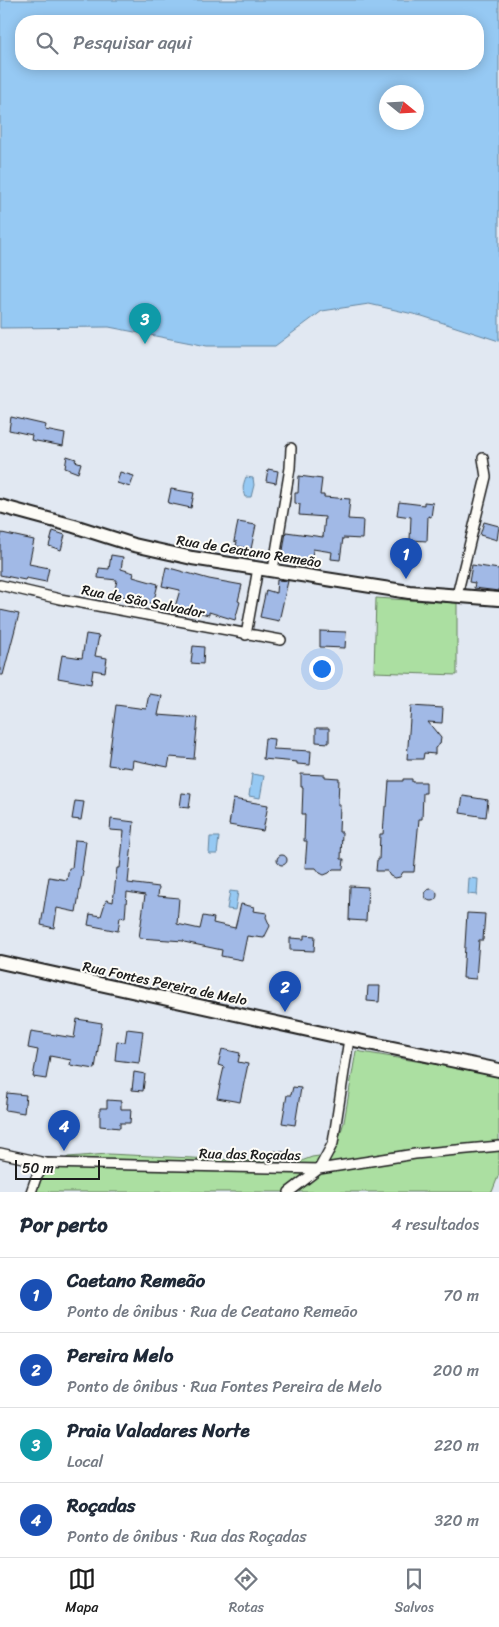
<!DOCTYPE html>
<html lang="pt">
<meta charset="utf-8">
<style>
body{margin:0;font-family:Sriracha,sans-serif;background:#f6f6f7;color:#1f2937}
.compass{position:absolute;left:379px;top:85px;width:45px;height:45px;border-radius:50%;background:#fff;box-shadow:0 2px 12px #0003;rotate:108deg}
.scale{position:absolute;left:15px;bottom:12px;width:85px;box-sizing:border-box;padding-left:5px;border:2px solid #1c1c1c;border-top:0;font-size:14px;line-height:18px;white-space:nowrap;color:#1c1c1c;-webkit-text-stroke:4px #fdfcf7;paint-order:stroke}
.you{position:absolute;left:321px;top:668px;width:18px;height:18px;margin:-12px;border:4px solid #fff;border-radius:50%;background:#1a73e8;box-shadow:0 0 0 8px #1a73e833}
.badge{display:grid;place-items:center;width:32px;height:32px;border-radius:50%;background:#1c1c1c;color:#fff;font-size:16px;font-weight:700}
.pin{position:absolute;translate:-50% -41px;filter:drop-shadow(0 1px 2px #0008)}
.pin::after{content:'';position:absolute;top:26px;width:18px;height:15px;background:inherit;clip-path:polygon(0 0,100% 0,50% 100%)}
.list{margin:0;padding:0;list-style:none}
h2{display:flex;justify-content:space-between;align-items:center;height:65px;margin:0;padding:0 20px;font-size:21px}
h2 small{font-size:16px;font-weight:400;color:#747a83}
.list li{display:grid;grid-template-columns:32px 1fr auto;gap:15px;align-items:center;box-sizing:border-box;height:75px;padding:0 20px;border-top:1px solid #e0e1e3}
.list b{display:block;font-size:19px;white-space:nowrap}
.list p{margin:0;font-size:16px;white-space:nowrap;color:#747a83}
.list em{font-size:16px;font-style:normal;color:#747a83}
.icon{flex:none;width:28px;height:28px;fill:none;stroke:currentColor;stroke-width:2;stroke-linecap:round;stroke-linejoin:round}
.map{position:relative;flex:none;width:499px;height:1192px;overflow:hidden}
.search{position:absolute;background:#fff;box-shadow:0 2px 12px #0003;left:15px;right:15px;top:15px;height:55px;display:flex;align-items:center;gap:12px;box-sizing:border-box;padding:0 18px;border-radius:20px;color:#747a83;font-size:19px}
.sheet{height:365px;background:#fff}
nav{display:flex;justify-content:space-around;align-items:center;box-sizing:border-box;height:70px;border-top:1px solid #e0e1e3;background:#fff;font-size:14px;color:#747a83}
nav a{display:grid;justify-items:center;gap:2px}
nav .on{color:#1c1c1c}
.map>svg:first-child{display:block}
</style>
<div class="map">
<svg width="499" height="1192" viewBox="0 0 499 1192">
<rect width="100%" height="100%" fill="#e1e8f2"/>
<filter id="ink" filterUnits="userSpaceOnUse"><feTurbulence type="fractalNoise" baseFrequency=".02" numOctaves="2"/><feDisplacementMap in="SourceGraphic" scale="10" xChannelSelector="R" yChannelSelector="G"/><feConvolveMatrix kernelMatrix="1 2 1 2 8 2 1 2 1" color-interpolation-filters="sRGB"/></filter>
<g filter="url(#ink)">
<path fill="#abdfa1" stroke="#647e5e" d="M376,598L457,603V675L374,672Z
M356,1051L499,1075V1174L492,1192H26L46,1173L68,1157L108,1154L296,1163L312,1157L334,1154L344,1122Z"/>
<path fill="#96c9f3" stroke="#65849d" fill-rule="evenodd" d="M0,0H499V341L422,316L369,304L322,311L275,346H207L109,327L0,328ZM478,21V64H21V21ZM416,92V122H386V92Z
M246,477L253,478L254,485L251,497H245C242,490 243,484 246,477Z
M252,774L264,776L260,798L249,796Z
M210,837H219L217,854H209Z
M469,878L478,879L477,895L468,894Z
M230,891L238,892L235,910L227,909Z"/>
<path fill="#a1b9e6" stroke="#1c1c1c" d="M11,417L46,425L45,430L65,434L63,446L31,440L32,435L9,430Z
M67,456L76,459L75,461L81,463L78,473L65,468Z
M268,469L278,471L276,483L266,481Z
M120,472L134,476L130,487L117,483Z
M299,476L322,479L320,495H324V497L350,499L348,519L363,520L362,539L343,538L340,560L331,559L332,552L313,549L312,561L282,557L286,532L323,537L325,517L299,515L300,504L295,503V493H298Z
M171,489L194,493L191,508L168,503Z
M399,502L424,505V502L433,503L431,517L428,516L427,541L410,540L411,517L397,515Z
M238,522L256,525L251,549L236,546L237,542L234,541Z
M484,522L499,526L497,540L480,535Z
M53,531L65,535L61,550L49,546Z
M2,533L34,540L29,564L49,568L46,582L26,578L25,580L0,575V540Z
M111,555L123,557L121,569L134,573L133,577L158,584L153,604L114,594L117,580L98,578L99,568L109,569Z
M472,565L499,569V591L474,588L475,583L469,582Z
M166,567L209,579L242,585L238,601L240,602L235,620L209,612V615L175,607L180,590L162,586Z
M277,580L288,581L279,621L260,617L266,590L276,593Z
M0,610L19,614L3,675H0Z
M320,631L346,632L345,648L320,647Z
M86,634L99,636L95,656L107,658L105,672L93,670L91,684L58,678L62,655L82,658Z
M193,646L204,647L203,664L191,663Z
M149,694L162,696L158,715L198,718L194,759L170,757L168,767L133,760L132,768L108,765L116,705L146,709Z
M411,706L443,708L442,723L428,722L441,738L440,744L435,748V754L424,753L423,759H407Z
M316,728H329V743L316,742Z
M265,738L274,739L273,749L311,751L310,765L297,764V762L263,759Z
M301,774L325,775V777L339,778L338,805H340L339,832H342L341,859H344L343,869H333L329,873L324,875L320,873L316,868H305L307,841H304L305,814H302L303,787H301Z
M403,779H412V782H426V793H423L422,819H419L414,872H403L400,877L395,878L390,876L387,871H376L377,860H379L380,834H383L385,807H387L389,781H403Z
M182,793L191,794L189,808L180,807Z
M463,796L488,800L486,817L460,813Z
M233,799L268,805L263,831L229,825Z
M75,801L84,802L81,820L72,819Z
M111,819L134,822L128,883L159,887L158,896L179,898L177,924L200,929L203,916L214,918L213,923L235,928L241,904L254,907L253,911L267,913L266,917L270,926L264,938L247,936L242,960L221,956L222,950L184,942V941L139,938L145,895L127,892L125,918L120,917L118,931L88,925L90,914L101,916L106,900L113,902L117,868H120L124,831L110,830Z
M75,840L86,841L82,870L83,871L76,912L57,908L54,928L41,925L49,877L67,880L69,868H72Z
M277 860a5 5 0 1 1 10 0a5 5 0 1 1-10 0Z
M350,886L368,887L366,921L349,920Z
M425 895a6 6 0 1 1 12 0a6 6 0 1 1-12 0Z
M467,913L485,914L483,940H479L476,979L463,978Z
M304,935L315,936L314,951L290,950V938L304,939Z
M368,986H380L379,1002L367,1001Z
M77,1019L102,1023L95,1069L70,1065L71,1060L50,1056L46,1079L33,1077L38,1050L28,1048L31,1031L74,1038Z
M127,1029L143,1031L139,1063L115,1060L117,1041L125,1042Z
M222,1049L240,1053L238,1062L248,1064L240,1102L217,1098L224,1067L218,1065Z
M134,1072L145,1074L143,1091L132,1090Z
M293,1087L301,1088L295,1125L282,1123L287,1095H291Z
M7,1093L26,1095L24,1113L5,1110Z
M107,1100L121,1101V1109H131L130,1123H120V1128L100,1126V1108H107Z
M274,1151L291,1153L290,1162L273,1160Z"/>
<g fill="none" stroke-linecap="round" stroke-linejoin="round">
<g stroke="#1c1c1c" stroke-width="12">
<path id="street" d="M273,570L290,468L291,448
M0,585L60,599L281,640
M457,595L486,477L483,458
M246,635L258,568
M0,1153L46,1163L319,1169L415,1154L499,1146
M31,1192L36,1178L46,1163
M289,1192L319,1169L333,1143L349,1039"/>
</g>
<g stroke="#1c1c1c" stroke-width="16">
<path id="secondary" d="M0,506L74,526L134,545L192,558L409,592L499,599
M0,962L349,1039L499,1070"/>
</g>
<use href="#street" stroke="#fdfcf7" stroke-width="9"/>
<use href="#secondary" stroke="#fdfcf7" stroke-width="12"/>
</g>
</g>
<g text-anchor="middle" stroke-width="4" stroke-linejoin="round" paint-order="stroke">
<g font-size="14" fill="#1c1c1c" stroke="#fdfcf7">
<text transform="translate(249 551) rotate(9)" y="5">Rua de Ceatano Remeão</text>
<text transform="translate(143 601) rotate(11)" y="5">Rua de São Salvador</text>
<text transform="translate(165 983) rotate(12)" y="5">Rua Fontes Pereira de Melo</text>
<text transform="translate(250 1154) rotate(1)" y="5">Rua das Roçadas</text>
</g>
</g>
</svg>
<svg class="compass" viewBox="-18 -18 36 36"><path d="M0-13l5 13h-10z" fill="#e53935"/><path d="M0 13l5-13h-10z" fill="#747a83"/></svg>
<div class="scale">50 m</div>
<div class="you"></div>
<div class="pin badge" style="left:406px;top:579px;background:#1a4fb4">1</div>
<div class="pin badge" style="left:285px;top:1012px;background:#1a4fb4">2</div>
<div class="pin badge" style="left:145px;top:344px;background:#0f9aa8">3</div>
<div class="pin badge" style="left:64px;top:1151px;background:#1a4fb4">4</div>
<div class="search"><svg class="icon" aria-label="search" viewBox="0 0 24 24"><circle cx="10" cy="10" r="6"/><path d="M15 15l6 6"/></svg>Pesquisar aqui</div>
</div>
<section class="sheet">
<h2>Por perto<small>4 resultados</small></h2>
<ul class="list">
<li><span class="badge" style="background:#1a4fb4">1</span><div><b>Caetano Remeão</b><p>Ponto de ônibus · Rua de Ceatano Remeão</p></div><em>70 m</em></li>
<li><span class="badge" style="background:#1a4fb4">2</span><div><b>Pereira Melo</b><p>Ponto de ônibus · Rua Fontes Pereira de Melo</p></div><em>200 m</em></li>
<li><span class="badge" style="background:#0f9aa8">3</span><div><b>Praia Valadares Norte</b><p>Local</p></div><em>220 m</em></li>
<li><span class="badge" style="background:#1a4fb4">4</span><div><b>Roçadas</b><p>Ponto de ônibus · Rua das Roçadas</p></div><em>320 m</em></li>
</ul>
</section>
<nav>
<a class="on"><svg class="icon" aria-label="map" viewBox="0 0 24 24"><path d="M3 6l6-2 6 2 6-2v14l-6 2-6-2-6 2zM9 4v14M15 6v14"/></svg>Mapa</a>
<a><svg class="icon" aria-label="directions" viewBox="0 0 24 24"><path d="M12 3l9 9-9 9-9-9zM9 14v-3h6M13 9l2 2-2 2"/></svg>Rotas</a>
<a><svg class="icon" aria-label="saved" viewBox="0 0 24 24"><path d="M7 4h10v16l-5-4-5 4z"/></svg>Salvos</a>
</nav>
